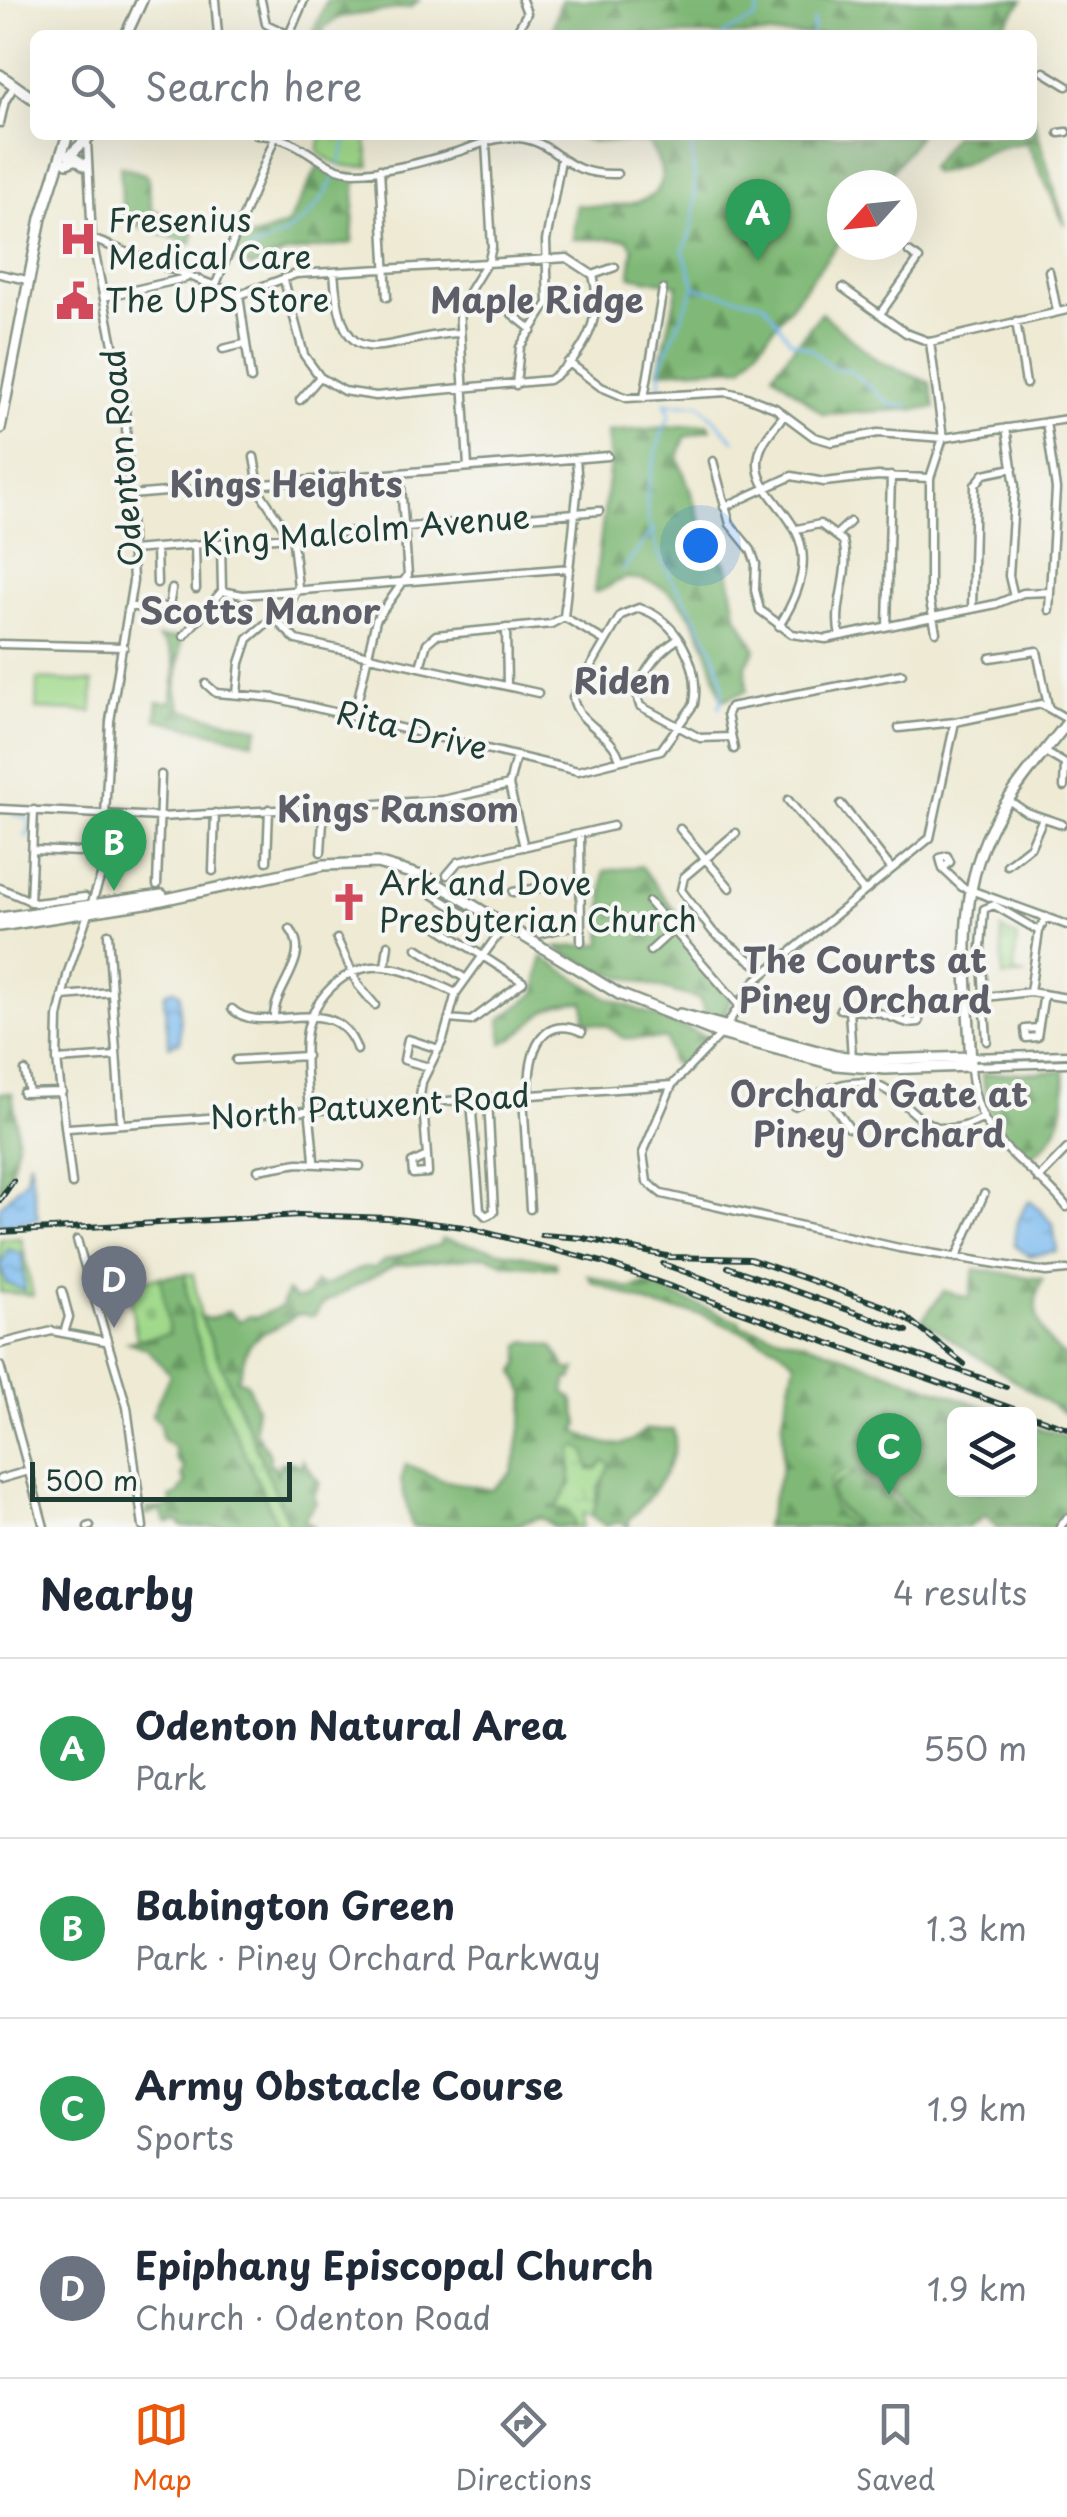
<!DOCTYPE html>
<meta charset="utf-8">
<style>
body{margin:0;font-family:"Playpen Sans",sans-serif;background:#f6f6f7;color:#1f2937}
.controls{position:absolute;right:30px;bottom:30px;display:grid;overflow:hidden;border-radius:15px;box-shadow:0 10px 40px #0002}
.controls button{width:90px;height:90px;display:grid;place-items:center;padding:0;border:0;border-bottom:2px solid #e0e1e3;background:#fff;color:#1f2937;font:50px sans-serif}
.compass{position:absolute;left:827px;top:170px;width:90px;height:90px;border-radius:50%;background:#fff;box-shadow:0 10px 40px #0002;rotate:243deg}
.scale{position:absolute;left:30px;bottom:25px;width:262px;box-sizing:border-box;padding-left:10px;border:5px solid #1f3d34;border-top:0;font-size:28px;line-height:35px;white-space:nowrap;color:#1f3d34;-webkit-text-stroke:8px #f6f6f2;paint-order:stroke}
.you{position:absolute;left:700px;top:545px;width:35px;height:35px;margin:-25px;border:8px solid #fff;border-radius:50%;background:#1a73e8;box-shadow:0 0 0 15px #1a73e833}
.badge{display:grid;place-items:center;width:65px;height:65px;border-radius:50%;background:#ea580c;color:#fff;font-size:32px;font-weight:700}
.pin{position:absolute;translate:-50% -82px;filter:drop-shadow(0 2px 5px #0008)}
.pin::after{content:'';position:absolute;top:52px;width:35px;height:30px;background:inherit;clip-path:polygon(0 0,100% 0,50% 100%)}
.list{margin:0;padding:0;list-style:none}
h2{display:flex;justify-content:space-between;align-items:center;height:130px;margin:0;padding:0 40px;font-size:42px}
h2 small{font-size:32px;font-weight:400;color:#747a83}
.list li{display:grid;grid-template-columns:65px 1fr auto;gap:30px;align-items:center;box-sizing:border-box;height:180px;padding:0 40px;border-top:2px solid #e0e1e3}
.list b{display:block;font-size:38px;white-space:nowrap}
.list p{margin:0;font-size:32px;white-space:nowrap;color:#747a83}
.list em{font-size:32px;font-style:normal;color:#747a83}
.icon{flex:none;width:55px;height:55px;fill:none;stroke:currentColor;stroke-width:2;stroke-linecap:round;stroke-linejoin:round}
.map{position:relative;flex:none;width:1067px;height:1527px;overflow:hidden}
.search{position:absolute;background:#fff;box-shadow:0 10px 40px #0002;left:30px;right:30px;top:30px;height:110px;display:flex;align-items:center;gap:25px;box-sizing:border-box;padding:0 35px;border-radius:15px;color:#747a83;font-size:38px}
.sheet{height:850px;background:#fff}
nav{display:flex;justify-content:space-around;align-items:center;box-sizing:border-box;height:140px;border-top:2px solid #e0e1e3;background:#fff;font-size:28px;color:#747a83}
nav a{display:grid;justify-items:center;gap:5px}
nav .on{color:#ea580c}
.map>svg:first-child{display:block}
</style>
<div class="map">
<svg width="1067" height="1527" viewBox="0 0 1067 1527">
<defs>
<pattern id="grass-tufts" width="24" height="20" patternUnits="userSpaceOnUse" patternTransform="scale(2.5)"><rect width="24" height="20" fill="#a0d98b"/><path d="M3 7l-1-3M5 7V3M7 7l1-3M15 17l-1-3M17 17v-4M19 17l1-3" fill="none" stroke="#89bb79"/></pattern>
<pattern id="forest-firs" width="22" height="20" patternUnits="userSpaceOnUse" patternTransform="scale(2.5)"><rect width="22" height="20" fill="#80b977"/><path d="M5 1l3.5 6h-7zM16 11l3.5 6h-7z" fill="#689862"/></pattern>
<pattern id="wetland-marsh" width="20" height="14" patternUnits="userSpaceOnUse" patternTransform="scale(2.5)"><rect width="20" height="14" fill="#a0d98b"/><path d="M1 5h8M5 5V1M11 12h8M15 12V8" fill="none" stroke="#89bb79"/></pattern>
<pattern id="cemetery-stones" width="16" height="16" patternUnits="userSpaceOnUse" patternTransform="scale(2.5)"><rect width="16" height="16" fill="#a0d98b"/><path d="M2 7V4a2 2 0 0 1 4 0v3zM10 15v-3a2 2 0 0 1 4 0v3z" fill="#89bb79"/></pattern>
<pattern id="water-ripples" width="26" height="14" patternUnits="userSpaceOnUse" patternTransform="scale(2.5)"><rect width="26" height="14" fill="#7dbbf0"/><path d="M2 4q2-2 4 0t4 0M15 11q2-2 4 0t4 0" fill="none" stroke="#6699c3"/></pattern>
</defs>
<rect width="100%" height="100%" fill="#f6f6f2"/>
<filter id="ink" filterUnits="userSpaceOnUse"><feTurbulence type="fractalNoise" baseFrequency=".01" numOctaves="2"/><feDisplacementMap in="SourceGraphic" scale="20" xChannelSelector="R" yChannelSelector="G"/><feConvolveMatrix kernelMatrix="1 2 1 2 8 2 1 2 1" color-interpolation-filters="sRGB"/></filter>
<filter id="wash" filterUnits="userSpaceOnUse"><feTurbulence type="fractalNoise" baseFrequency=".0048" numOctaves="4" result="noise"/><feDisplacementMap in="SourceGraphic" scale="40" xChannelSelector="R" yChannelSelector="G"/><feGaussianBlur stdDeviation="2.25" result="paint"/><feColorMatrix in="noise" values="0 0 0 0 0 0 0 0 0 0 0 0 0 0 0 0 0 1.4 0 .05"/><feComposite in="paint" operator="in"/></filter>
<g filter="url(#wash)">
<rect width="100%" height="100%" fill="#eeead4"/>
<path fill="url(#grass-tufts)" stroke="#608b60" stroke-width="2.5" d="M321,135H365L370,166C349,169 335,165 318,152Z
M1001,930L1017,937L1014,973L1026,975L1003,977Z
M21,1238L33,1295L0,1292V1239Z
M185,1274H193L201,1318L290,1527H278C250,1459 185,1344 185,1274Z"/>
<path fill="url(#forest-firs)" stroke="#507b56" stroke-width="2.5" d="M327,0H419L411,7L340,17L323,28L324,35H312Z
M561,0H1023L996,35H551Z
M1032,113L1065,225L1027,143C984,145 969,168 933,173L929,168L954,135H1032Z
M572,135H919L882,185H842V239L743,367L659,371L678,285L630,276L633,249L627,239H573L576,205C619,209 692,207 648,143C623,140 592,146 572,135Z
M319,165L335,174L356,175L352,243L286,253L251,267L229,257L241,241L287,225Z
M120,166L147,175L152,210L194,227L191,244L123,220Z
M821,313L878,361L930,383L935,408L823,414L773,373Z
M707,424L711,429L685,437L678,457L702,524L728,568L736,613L756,650L746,665L747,691L722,700C709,651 692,581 629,578C615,578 608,591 594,592L610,464L607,432Z
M158,638H181L176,690L182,710L259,728L253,742L156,719L158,702L171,703C175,679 181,655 158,638Z
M641,866L675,911C674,942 712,976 731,999L722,1020L706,1013L699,999L593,968L556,948L602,944L604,871Z
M542,957L608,998L708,1037L682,1069L671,1062L666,1039L623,1038L607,1026L585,1021L584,1002C533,1003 536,1029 503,1043L500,1020L536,993Z
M1064,1071C1067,1111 1060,1139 1027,1159C997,1133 988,1113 982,1074Z
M0,1093H12C19,1133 22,1156 0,1192Z
M442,1239L555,1262L556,1268L506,1264L487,1256L395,1265L324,1303L314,1316L297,1314C282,1329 264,1328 251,1343C242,1352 244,1370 237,1379L246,1382L256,1406L255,1431L270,1455L269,1465H274L277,1474L280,1463L294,1462L301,1468L302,1460L320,1483L313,1497L316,1502L304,1519L314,1527H290L201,1317L211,1319L229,1311L239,1321L249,1316L255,1318L282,1306L287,1291L295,1299L307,1297L315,1282L324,1286L364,1267L375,1268L384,1261L441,1244Z
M975,1269L1043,1279C1027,1308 1040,1339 1067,1358V1415L922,1320L944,1291L969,1298Z
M185,1274C185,1344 250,1458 278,1527H183L177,1521L167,1523L159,1510L146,1515V1509L172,1507L170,1497L178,1494L186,1482L182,1477L184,1468L175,1458V1448L162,1439L160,1424L152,1415L170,1374L146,1348L128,1342L169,1334L160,1277Z
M588,1275L629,1289L644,1284L739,1321L740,1325L813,1345L1003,1414H954V1490H1030V1426L1066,1436L1067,1511L1053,1527H996L986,1515L969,1527H928C906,1507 869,1459 837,1474L828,1491L840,1517L853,1527H765L782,1467L783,1420L795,1362L776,1346L700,1314L660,1308L592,1282Z
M527,1341L553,1346L567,1370L576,1369L572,1379L567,1378L564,1392L573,1399L579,1424L575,1431C601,1444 622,1454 645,1430H673C684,1456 647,1503 628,1520L629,1527L619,1522L606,1526L592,1517L604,1478L597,1469L569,1461C573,1482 568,1489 557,1506L548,1508L569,1509L575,1522L572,1527H555L540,1517L511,1527H412L401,1481L406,1464L442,1480L492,1490L512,1472L517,1454L526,1396L515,1372L520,1364V1345Z
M859,1474L921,1527H859L835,1503L831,1491L845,1475Z"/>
<path fill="url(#wetland-marsh)" stroke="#608b60" stroke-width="2.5" d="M578,1446L586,1452L589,1470L597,1469L604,1461L610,1465L598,1488L593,1516L584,1513L582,1527H572L575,1522L569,1510L548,1507L557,1506L571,1484L572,1450Z"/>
<path fill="url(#cemetery-stones)" stroke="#608b60" stroke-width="2.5" d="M160,1277L170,1334L137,1339L127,1282Z"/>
<path fill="#a0d98b" stroke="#608b60" stroke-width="2.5" d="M37,679L93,682L92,712L36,709Z
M857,1470L928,1527H921L854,1473L834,1483C827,1503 845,1515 859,1527C836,1521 827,1502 830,1480L842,1471Z"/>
<path fill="url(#water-ripples)" stroke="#4e7c92" stroke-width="2.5" d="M174,989L180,993V1042L169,1046L164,999L165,993Z
M29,1160L38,1219L0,1226V1206L26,1179Z
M1030,1200L1053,1223L1057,1251L1029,1256L1015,1246C1012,1234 1022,1206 1030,1200Z
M8,1249L22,1254L25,1291L6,1283L0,1266Z"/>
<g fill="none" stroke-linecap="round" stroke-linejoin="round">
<path stroke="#7dbbf0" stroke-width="2.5" d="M785,0L793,2
M796,0H797
M723,35L756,18L760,6L779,0
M812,35L814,20
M339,165L348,135
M250,251C296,230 315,218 337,172
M697,288L764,303L790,340L811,349L832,368L849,370L893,406H909
M660,389L661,364L695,286L683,251C702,214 694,174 690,135
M665,402L670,415C661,431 644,490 647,510C649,524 655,547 662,561C678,595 738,667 719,707
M668,404H700L735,441
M622,571L654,529
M12,814L28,818L29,835L25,836"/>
</g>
</g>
<g filter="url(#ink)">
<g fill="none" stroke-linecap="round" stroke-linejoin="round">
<g stroke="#869484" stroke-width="11">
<path id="minor" d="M215,0L218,35
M261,0L266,24L289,35
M289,35L304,0
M515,35L527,13L522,0
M1044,72L1067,86
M0,123L5,101L15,85
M1059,133L1067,132
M256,135C306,136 318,171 354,172C389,172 426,161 460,151C479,145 499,135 519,138C559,142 560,176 617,174
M380,169L387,297
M92,239L239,295L296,274L487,263L567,258L593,275
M1049,271L1057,311
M334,272C342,386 383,336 459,333
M0,274L27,280
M593,275L615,267
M284,280L304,355L320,377L344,391L376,396L549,380C585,356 604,316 593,275
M843,288L906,333L930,342L1067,310
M214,289L276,135
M239,295L251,379
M104,297L186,278
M512,314L532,330
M880,314L919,259L909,252
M1016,321L1026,384
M930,342L943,438L930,478V602L936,632
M223,349L244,344
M568,362L601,387L627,398L727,392L744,396L775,408L814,437L832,442L878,433L943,438L1067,419
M516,385L520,347L548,303L546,241L561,160
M644,398L663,289
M300,400L320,377
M1046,422L1056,489L1049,610
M1006,428L1015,486L1009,576L1014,597
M713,461L730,524L751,550L756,564L755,590L760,610L792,634L826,639L996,604L1023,593L1050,592
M468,467L459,308L489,259L492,247L486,143
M130,495L608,456
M724,507L792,476L824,482L878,476L930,478
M797,529L820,524L843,541C852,574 832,605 840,636
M838,533L850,522
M195,545L196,589
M156,548L157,583
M132,550L599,511
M222,591L243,595L570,568
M132,607H169L172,589
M972,608L975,485L984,474L1013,468
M273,617L296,640L538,693
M564,617L605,641
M779,626C847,520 747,509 759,455C762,440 775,427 784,415
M887,626L891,476
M506,628L507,686
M184,636L222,591L221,543
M678,639C659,651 630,683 640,706L700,738L731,737
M0,644L124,647
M990,658L1037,651L1048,706
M420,667L427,643L436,635L551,624L564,617L578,485L576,459
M206,684L216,693L275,698L578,771L661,750L694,704C701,665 676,619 639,608L621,615L573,697C576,724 613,732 620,760
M237,694L240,663L248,639L291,602L298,587L293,542L260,492L254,457
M354,717L376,620L408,575L400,473
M1067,719L1041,704L955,722L930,838L755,981L721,1034L672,1085L643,1153L647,1182L662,1194L899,1248L1046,1272L1067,1270
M899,728L955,722
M734,749L727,714L730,707L902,674
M1045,752L1067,765
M516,756L509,785L524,847
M1064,787L1065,765
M788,800L863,890
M1008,800L1026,812L1062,824
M841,804L890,867
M0,809L161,817L443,800L509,785
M680,829L730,888
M736,833L684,877L681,890L713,932L766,972
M580,834L581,942
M33,850L105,853
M321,852L324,805
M267,861L269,809
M1007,865L1031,846L1043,818
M943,869L940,858L947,856L950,862L943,869L962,887L1067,925
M213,871L215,813
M447,875L458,862L613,826
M157,885L161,775
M0,888L35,903L85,897
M513,892L578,882
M432,894L499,935
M30,902L34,810
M649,902L738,1004
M425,919L523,982L471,1021L449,1019
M108,934L121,1124
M539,934L580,924
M337,939L358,985L375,1005
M417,948L466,979
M650,951L673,930
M385,967L388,945
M1030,992L1039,931L1046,917
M62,996L112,992
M985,997L1030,992L1067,998
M232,1009C263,1039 335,986 357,1050
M840,1009L876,1012L908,1023L910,1014L919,1015V1022L908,1023
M849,1010L852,1058
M274,1018C273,988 313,958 290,929
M1038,1028L1025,1029L1026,1038L1037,1037L1044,994
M987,1041L981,947L984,909L994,905L1039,931
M971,1057L1067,1054
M57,1060L116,1056
M236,1060L307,1056
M1067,1063L971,1066C975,1145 1024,1154 1067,1207
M429,1067L404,1060L408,1039L439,1049
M25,1071L29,1093
M824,1092L849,1128
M23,1093L62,1092
M530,1096C527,1065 535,1011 582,1032
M523,1097L530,1209
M471,1101L480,1210L486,1216L494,1212L488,1099
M419,1104L422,1082L443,1040L456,993L505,925
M423,1104L427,1156L412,1163L413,1174L428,1173L427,1156
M794,1106C812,1098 831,1085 851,1083C911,1075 911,1155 982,1119
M68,1128L672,1085
M314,1162C312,1122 303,1078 306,1038C309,1002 344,963 384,967C410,970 432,982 456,993
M258,1170L298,1163L360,1166
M1038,1179L1067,1149
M72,1184L57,1060L58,1017L68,972L102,873L110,721L133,581L125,405L92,239L87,141
M77,1240L127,1407L143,1527
M956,1258L984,1194
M62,1291L69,1317L64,1333
M0,1344L52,1331L105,1341
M0,1366L44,1527
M0,1479L28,1471
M88,1527L90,1526
M1060,1527L1067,1518"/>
</g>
<g stroke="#869484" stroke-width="14">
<path id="major" d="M126,35L142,0
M0,75L35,100
M69,156L91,135
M67,163L76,159L85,166
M0,429L41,218L67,137
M0,918L162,895
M0,926L152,902L324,865L377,863L428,878L619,994L721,1034L836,1065L885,1069L971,1066C968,981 952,894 998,816C1017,783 1044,753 1067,723
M680,1014L836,1056L882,1060L971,1057"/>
</g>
<use href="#minor" stroke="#fff" stroke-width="6"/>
<use href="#major" stroke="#fff" stroke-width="9"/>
<g stroke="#1f3d34" stroke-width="6">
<path id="rail" d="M0,1200L13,1181
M0,1232L300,1215L388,1218L464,1227L602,1262L1067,1428
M542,1235L583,1238L671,1257L750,1259L884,1306L912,1322
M663,1264L1006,1387
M728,1267L907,1331
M902,1314L964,1364"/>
</g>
<use href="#rail" stroke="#f6f6f2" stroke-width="2.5" stroke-dasharray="8" stroke-linecap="butt"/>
</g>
</g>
<defs>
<g id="hospital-bare" transform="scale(3)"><path d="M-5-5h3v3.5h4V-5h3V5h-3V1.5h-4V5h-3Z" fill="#d1495b" stroke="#f6f6f2" stroke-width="2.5" paint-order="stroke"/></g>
<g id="civic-bare" transform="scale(3)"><path d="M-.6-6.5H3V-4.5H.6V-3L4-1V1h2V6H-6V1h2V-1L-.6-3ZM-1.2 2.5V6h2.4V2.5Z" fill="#d1495b" stroke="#f6f6f2" stroke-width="2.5" paint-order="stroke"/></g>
<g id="church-bare" transform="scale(3)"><path d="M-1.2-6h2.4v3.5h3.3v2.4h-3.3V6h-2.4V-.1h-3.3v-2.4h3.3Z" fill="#d1495b" stroke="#f6f6f2" stroke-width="2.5" paint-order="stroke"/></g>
</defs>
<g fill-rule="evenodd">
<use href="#hospital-bare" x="78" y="239"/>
<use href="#civic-bare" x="75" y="301"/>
<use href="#church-bare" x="349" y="902"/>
</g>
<g text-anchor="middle" stroke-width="8" stroke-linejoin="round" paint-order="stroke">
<g font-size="32" fill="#1f3d34" stroke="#f6f6f2" text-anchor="start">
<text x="108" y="232">Fresenius<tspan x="108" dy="37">Medical Care</tspan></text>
<text x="105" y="312">The UPS Store</text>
<text x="379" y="895">Ark and Dove<tspan x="379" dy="37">Presbyterian Church</tspan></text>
</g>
<g font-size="32" fill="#1f3d34" stroke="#f6f6f2">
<text transform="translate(123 458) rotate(-95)" y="11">Odenton Road</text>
<text transform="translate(366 531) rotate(-5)" y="11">King Malcolm Avenue</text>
<text transform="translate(412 731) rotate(14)" y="11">Rita Drive</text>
<text transform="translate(370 1107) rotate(-4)" y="11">North Patuxent Road</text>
</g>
<g font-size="35" font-weight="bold" fill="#5d5e67" stroke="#f6f6f2">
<text x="537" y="313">Maple Ridge</text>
<text x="286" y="497">Kings Heights</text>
<text x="260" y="624">Scotts Manor</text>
<text x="622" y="694">Riden</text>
<text x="398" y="822">Kings Ransom</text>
<text x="865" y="973">The Courts at<tspan x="865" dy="40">Piney Orchard</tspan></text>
<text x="879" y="1107">Orchard Gate at<tspan x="879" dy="40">Piney Orchard</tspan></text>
</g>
</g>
</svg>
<div class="controls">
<button><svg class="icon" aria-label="layers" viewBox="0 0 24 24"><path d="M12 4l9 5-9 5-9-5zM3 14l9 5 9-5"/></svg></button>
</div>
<svg class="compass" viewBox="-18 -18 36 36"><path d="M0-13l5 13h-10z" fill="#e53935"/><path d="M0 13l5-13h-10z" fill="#747a83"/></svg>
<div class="scale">500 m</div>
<div class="you"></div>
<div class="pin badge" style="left:758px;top:261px;background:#2e9e5b">A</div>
<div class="pin badge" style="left:114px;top:891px;background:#2e9e5b">B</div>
<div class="pin badge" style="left:889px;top:1495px;background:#2e9e5b">C</div>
<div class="pin badge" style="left:114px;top:1328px;background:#6b7280">D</div>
<div class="search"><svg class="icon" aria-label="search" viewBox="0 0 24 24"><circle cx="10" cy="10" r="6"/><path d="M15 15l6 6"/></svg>Search here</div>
</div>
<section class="sheet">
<h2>Nearby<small>4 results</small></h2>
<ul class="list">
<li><span class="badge" style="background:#2e9e5b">A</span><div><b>Odenton Natural Area</b><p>Park</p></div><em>550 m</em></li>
<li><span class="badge" style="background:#2e9e5b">B</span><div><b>Babington Green</b><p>Park · Piney Orchard Parkway</p></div><em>1.3 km</em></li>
<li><span class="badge" style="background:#2e9e5b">C</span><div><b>Army Obstacle Course</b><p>Sports</p></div><em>1.9 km</em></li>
<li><span class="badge" style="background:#6b7280">D</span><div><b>Epiphany Episcopal Church</b><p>Church · Odenton Road</p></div><em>1.9 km</em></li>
</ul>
</section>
<nav>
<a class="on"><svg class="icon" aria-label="map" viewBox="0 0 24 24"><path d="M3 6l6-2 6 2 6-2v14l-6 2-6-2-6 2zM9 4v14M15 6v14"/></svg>Map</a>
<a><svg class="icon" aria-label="directions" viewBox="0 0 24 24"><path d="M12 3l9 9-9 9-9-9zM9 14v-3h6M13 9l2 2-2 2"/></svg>Directions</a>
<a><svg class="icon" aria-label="saved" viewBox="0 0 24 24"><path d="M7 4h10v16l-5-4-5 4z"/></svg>Saved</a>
</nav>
